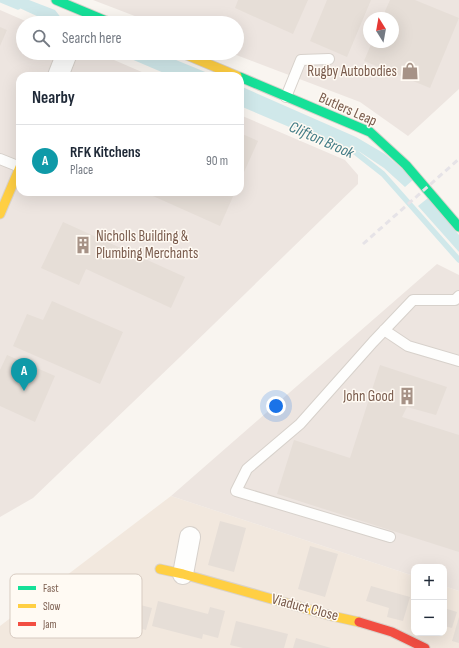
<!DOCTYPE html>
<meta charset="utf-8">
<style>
body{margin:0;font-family:"Sofia Sans Condensed",sans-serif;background:#f6f6f7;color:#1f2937}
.controls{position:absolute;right:12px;bottom:12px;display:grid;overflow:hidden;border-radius:8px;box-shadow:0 4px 16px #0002}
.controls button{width:36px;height:36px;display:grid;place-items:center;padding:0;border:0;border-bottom:1px solid #e0e1e3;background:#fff;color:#1f2937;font:20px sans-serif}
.compass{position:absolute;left:363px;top:12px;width:36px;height:36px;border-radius:50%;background:#fff;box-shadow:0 4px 16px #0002;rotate:349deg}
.you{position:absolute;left:276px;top:406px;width:14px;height:14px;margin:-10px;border:3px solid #fff;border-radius:50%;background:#1a73e8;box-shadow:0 0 0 6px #1a73e833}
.badge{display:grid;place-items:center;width:26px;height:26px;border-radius:50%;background:#1a73e8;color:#fff;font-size:13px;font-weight:700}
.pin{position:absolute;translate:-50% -33px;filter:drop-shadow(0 1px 2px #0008)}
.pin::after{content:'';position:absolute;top:21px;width:14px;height:12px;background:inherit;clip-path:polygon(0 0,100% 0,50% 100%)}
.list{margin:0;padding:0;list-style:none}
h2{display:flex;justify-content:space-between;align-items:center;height:52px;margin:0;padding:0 16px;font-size:17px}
h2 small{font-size:13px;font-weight:400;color:#747a83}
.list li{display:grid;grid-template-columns:26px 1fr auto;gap:12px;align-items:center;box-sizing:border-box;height:72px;padding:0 16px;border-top:1px solid #e0e1e3}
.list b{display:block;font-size:15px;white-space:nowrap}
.list p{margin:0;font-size:13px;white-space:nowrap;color:#747a83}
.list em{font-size:13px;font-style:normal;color:#747a83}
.icon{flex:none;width:22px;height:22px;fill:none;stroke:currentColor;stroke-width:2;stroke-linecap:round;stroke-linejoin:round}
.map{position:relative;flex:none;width:459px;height:648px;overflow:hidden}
.search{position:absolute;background:#fff;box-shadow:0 4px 16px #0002;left:16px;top:16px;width:228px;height:44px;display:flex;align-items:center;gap:10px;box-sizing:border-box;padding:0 14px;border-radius:22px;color:#747a83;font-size:15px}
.panel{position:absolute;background:#fff;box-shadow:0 4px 16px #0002;left:16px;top:72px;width:228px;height:124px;border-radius:12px}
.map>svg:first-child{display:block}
</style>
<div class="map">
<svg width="459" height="648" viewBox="0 0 459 648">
<rect width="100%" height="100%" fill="#f9f5f0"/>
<path fill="#f2e8de" d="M171,496L414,576V633H444V586L459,591V648H0V626Z"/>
<path fill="#ede5e0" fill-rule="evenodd" d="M93,0H459V89L408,136L360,102L231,53H237V23H153ZM369,18H393V42H369Z
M0,10L30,23H23V53H98L151,76H20V192H240V115L345,160L358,175V184L180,357L33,498L0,517Z
M437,264L459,275V591L444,586V567H414V576L171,496Z"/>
<path fill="#d0e8ea" d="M2,0H29L55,10L62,19L63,23H52Z
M128,53H159L215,76H182Z
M240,86L356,137L385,154L414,179L405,187L384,168L360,152L240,101Z
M428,198L459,235V252L418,206Z"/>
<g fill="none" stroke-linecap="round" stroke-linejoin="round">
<path stroke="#d0e8ea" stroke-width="5.5" d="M1,0L18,7
M124,53L178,76
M240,103L355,152L383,174L459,260"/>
</g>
<path fill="#e6ded7" d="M238,0H308L293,34L235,8Z
M327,0H371L347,57L310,41Z
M390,0H415L459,18L430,88L364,61L372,42H393V18H382Z
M0,27L7,30L0,46Z
M240,133L258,141L240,181Z
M144,192H235L220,226Z
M63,222L185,277L171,308L86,269L79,285L41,268Z
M52,301L123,332L100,384L13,346L27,314L43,320Z
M7,355L55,376L35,422L0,406V370Z
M380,365L447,387L436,415L407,407L402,417L459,435V552L277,494L294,440L350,458Z
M220,521L246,528L234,572L208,565Z
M310,546L338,554L325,597L298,589Z
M371,586L410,597L403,621L387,617L389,608L366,601Z
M113,598L152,608L146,630L107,619Z
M158,601L208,614L210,607L225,611L218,638L203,634L202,639L152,626Z
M444,608L457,612L452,628L444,626Z
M459,617V643L452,641Z
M236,621L288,634L284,648H243L230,645Z
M296,638L331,648H293Z"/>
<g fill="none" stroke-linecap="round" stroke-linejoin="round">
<g stroke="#d7d1cb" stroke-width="12">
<path id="lane" d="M286,97L301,60L329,59
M0,159L20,167
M384,330L408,346L459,361
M390,537L236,491L247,469L300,424L373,342L413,300H455L459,296"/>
</g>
<g stroke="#d7d1cb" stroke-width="22">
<path id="street" d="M58,76L67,53
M183,574L190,537"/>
</g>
<g stroke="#d9d2cb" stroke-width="11">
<path id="fast" d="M56,0L111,23
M240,77L370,132L406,165L459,227"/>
</g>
<g stroke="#d9d2cb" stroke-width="11">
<path id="slow" d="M182,53L237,76
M0,214L20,167
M160,569L183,574L332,616L359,622"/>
</g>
<g stroke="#d9d2cb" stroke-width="11">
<path id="jam" d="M359,622L392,632L425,648"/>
</g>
<use href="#lane" stroke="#fefefd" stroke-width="10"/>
<use href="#street" stroke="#fefefd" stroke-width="20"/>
<use href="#fast" stroke="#16e098" stroke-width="9"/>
<use href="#slow" stroke="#ffcf43" stroke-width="9"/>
<use href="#jam" stroke="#f24e42" stroke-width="9"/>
<path stroke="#e6e3e7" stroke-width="3" stroke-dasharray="6 4" stroke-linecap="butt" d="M363,244L459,159"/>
</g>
<defs>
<g id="shop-bare" transform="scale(1.38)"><path d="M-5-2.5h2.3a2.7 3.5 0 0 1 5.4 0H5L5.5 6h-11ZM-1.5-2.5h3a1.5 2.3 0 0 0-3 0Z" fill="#a69286" stroke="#fffaf3" stroke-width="2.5" paint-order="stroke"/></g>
<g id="building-bare" transform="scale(1.38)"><path d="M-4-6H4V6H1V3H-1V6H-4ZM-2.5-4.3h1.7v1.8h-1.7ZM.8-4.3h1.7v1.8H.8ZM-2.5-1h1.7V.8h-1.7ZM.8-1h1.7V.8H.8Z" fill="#a69286" stroke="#fffaf3" stroke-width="2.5" paint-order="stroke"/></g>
</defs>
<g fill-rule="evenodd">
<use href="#shop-bare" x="410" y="71"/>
<use href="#building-bare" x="83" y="245"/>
<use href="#building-bare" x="407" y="396"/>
</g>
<g text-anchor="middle" stroke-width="3" stroke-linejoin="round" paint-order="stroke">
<g font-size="15" fill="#7a5c4d" stroke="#fffaf3" text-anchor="end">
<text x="397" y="76">Rugby Autobodies</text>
<text x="96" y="241" text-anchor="start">Nicholls Building &amp;<tspan x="96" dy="17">Plumbing Merchants</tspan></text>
<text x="394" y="401">John Good</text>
</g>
<g font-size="15" fill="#7a5c4d" stroke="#fffaf3">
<text transform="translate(348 109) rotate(24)" y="5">Butlers Leap</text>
<text transform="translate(305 607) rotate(15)" y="5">Viaduct Close</text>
</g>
<g font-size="16" font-style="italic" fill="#437c86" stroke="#fffaf3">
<text transform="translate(322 139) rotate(24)" y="6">Clifton Brook</text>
</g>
</g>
<rect x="10" y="574" width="132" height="64" rx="6" fill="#fffaf3" stroke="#d7cbc1" stroke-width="1"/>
<rect x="18" y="586" width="18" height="4" fill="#16e098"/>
<rect x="18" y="604" width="18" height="4" fill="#ffcf43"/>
<rect x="18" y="622" width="18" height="4" fill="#f24e42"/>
<g font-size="11" fill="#7a5c4d">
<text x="43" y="592">Fast</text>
<text x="43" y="610">Slow</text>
<text x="43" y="628">Jam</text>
</g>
</svg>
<div class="controls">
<button>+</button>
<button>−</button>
</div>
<svg class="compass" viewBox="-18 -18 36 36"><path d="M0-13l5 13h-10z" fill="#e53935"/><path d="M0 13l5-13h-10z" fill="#747a83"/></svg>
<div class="you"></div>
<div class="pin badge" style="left:24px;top:391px;background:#0f9aa8">A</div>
<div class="search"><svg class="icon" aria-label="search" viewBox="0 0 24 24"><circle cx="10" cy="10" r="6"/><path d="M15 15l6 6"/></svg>Search here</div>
<section class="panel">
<h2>Nearby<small></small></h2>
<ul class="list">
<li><span class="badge" style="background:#0f9aa8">A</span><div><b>RFK Kitchens</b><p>Place</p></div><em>90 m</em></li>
</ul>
</section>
</div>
